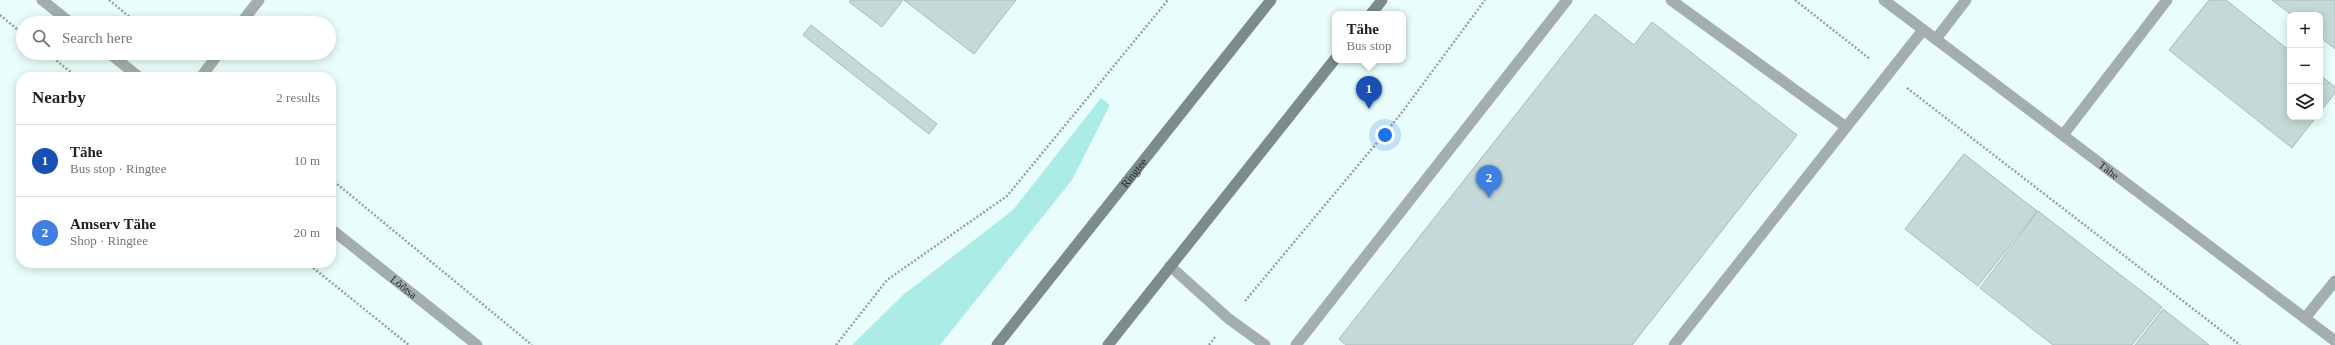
<!DOCTYPE html>
<meta charset="utf-8">
<style>
body{margin:0;font-family:"Times New Roman",serif;background:#f6f6f6;color:#222}
.controls{position:absolute;right:12px;top:12px;display:grid;overflow:hidden;border-radius:8px;box-shadow:0 2px 10px #0003}
.controls button{width:36px;height:36px;display:grid;place-items:center;padding:0;border:0;border-bottom:1px solid #e0e0e0;background:#fff;color:#222;font:20px sans-serif}
.you{position:absolute;left:1385px;top:135px;width:14px;height:14px;margin:-10px;border:3px solid #fff;border-radius:50%;background:#1a73e8;box-shadow:0 0 0 6px #1a73e833}
.badge{display:grid;place-items:center;width:26px;height:26px;border-radius:50%;background:#b03990;color:#fff;font-size:13px;font-weight:700}
.pin{position:absolute;translate:-50% -33px;filter:drop-shadow(0 1px 2px #0008)}
.pin::after{content:'';position:absolute;top:21px;width:14px;height:12px;background:inherit;clip-path:polygon(0 0,100% 0,50% 100%)}
.popup{position:absolute;left:1332px;top:11px;width:74px;height:52px;box-sizing:border-box;display:grid;place-content:center;border-radius:8px;background:#fff;filter:drop-shadow(0 1px 3px #0005);font-size:13px;white-space:nowrap;color:#767676}
.popup b{font-size:15px;color:#222}
.popup::after{content:'';position:absolute;left:50%;top:100%;margin-left:-8px;border:8px solid transparent;border-top-color:#fff}
.list{margin:0;padding:0;list-style:none}
h2{display:flex;justify-content:space-between;align-items:center;height:52px;margin:0;padding:0 16px;font-size:17px}
h2 small{font-size:13px;font-weight:400;color:#767676}
.list li{display:grid;grid-template-columns:26px 1fr auto;gap:12px;align-items:center;box-sizing:border-box;height:72px;padding:0 16px;border-top:1px solid #e0e0e0}
.list b{display:block;font-size:15px;white-space:nowrap}
.list p{margin:0;font-size:13px;white-space:nowrap;color:#767676}
.list em{font-size:13px;font-style:normal;color:#767676}
.icon{flex:none;width:22px;height:22px;fill:none;stroke:currentColor;stroke-width:2;stroke-linecap:round;stroke-linejoin:round}
.map{position:relative;flex:none;width:2335px;height:345px;overflow:hidden}
.search{position:absolute;background:#fff;box-shadow:0 2px 10px #0003;left:16px;top:16px;width:320px;height:44px;display:flex;align-items:center;gap:10px;box-sizing:border-box;padding:0 14px;border-radius:22px;color:#767676;font-size:15px}
.panel{position:absolute;background:#fff;box-shadow:0 2px 10px #0003;left:16px;top:72px;width:320px;height:196px;border-radius:16px}
.map>svg:first-child{display:block}
</style>
<div class="map">
<svg width="2335" height="345" viewBox="0 0 2335 345">
<rect width="100%" height="100%" fill="#e9fefc"/>
<path fill="#abece7" d="M1101,98L1110,105L1072,180L940,345H852L903,295L1013,210Z"/>
<path fill="#c5dad8" stroke="#a6bab9" d="M851,0H903L882,27L849,2Z
M904,0H1016L974,54Z
M2209,0H2226L2290,51V117H2316L2292,148L2169,50Z
M2272,0H2335V49L2320,37V15H2292Z
M1595,14L1634,45L1652,22L1797,135L1632,345H1346L1339,339Z
M811,25L937,124L929,134L803,35Z
M2320,75L2335,87V93L2320,112Z
M1964,154L2037,211L1978,286L1905,229Z
M2038,211L2162,307L2132,345H2053L1980,288Z
M2163,309L2209,345H2135Z"/>
<g fill="none" stroke-linecap="round" stroke-linejoin="round">
<path stroke="#95a4a3" stroke-width="2.5" stroke-dasharray="2 2" stroke-linecap="butt" d="M109,0L137,23
M1795,0L1870,59
M0,15L23,34
M47,53L77,77
M175,53L184,60
M1907,88L2240,345
M331,179L532,345
M307,263L409,345
M1245,301L1400,115L1485,0
M836,345L887,280L1007,196L1168,0
M1209,345L1215,337"/>
<g stroke="#a5aeae" stroke-width="11">
<path d="M42,0L71,23"/>
<path d="M1671,0L1846,127"/>
<path d="M241,23L259,0"/>
<path d="M1936,39L1966,0"/>
<path d="M109,53L139,77"/>
<path d="M201,77L219,53"/>
<path d="M2063,135L2167,0"/>
<path id="s1" d="M331,229L477,345"/>
<path d="M1170,266L1229,319L1265,345"/>
<path d="M2305,318L2335,281"/>
<path d="M1296,345L1567,0"/>
<path d="M1674,345L1923,30"/>
</g>
<path stroke="#a5aeae" stroke-width="11" id="s2" d="M1884,0L2335,341"/>
<g stroke="#7d8b89" stroke-width="11">
<path d="M1371,14L1382,0"/>
<path id="s3" d="M997,345L1271,0"/>
<path d="M1108,345L1335,59"/>
</g>
</g>
<g text-anchor="middle" stroke-width="3" stroke-linejoin="round" paint-order="stroke">
<g font-size="11" fill="#202828" stroke="#fff">
<text dy="4" stroke="none"><textPath href="#s2" startOffset="282">Tähe</textPath></text>
<text dy="4" stroke="none"><textPath href="#s3" startOffset="220">Ringtee</textPath></text>
<text dy="4" stroke="none"><textPath href="#s1" startOffset="93">Lõõtsa</textPath></text>
</g>
</g>
</svg>
<div class="controls">
<button>+</button>
<button>−</button>
<button><svg class="icon" aria-label="layers" viewBox="0 0 24 24"><path d="M12 4l9 5-9 5-9-5zM3 14l9 5 9-5"/></svg></button>
</div>
<div class="you"></div>
<div class="pin badge" style="left:1369px;top:109px;background:#1a4fb4">1</div>
<div class="popup"><b>Tähe</b>Bus stop</div>
<div class="pin badge" style="left:1489px;top:198px;background:#3f7fe0">2</div>
<div class="search"><svg class="icon" aria-label="search" viewBox="0 0 24 24"><circle cx="10" cy="10" r="6"/><path d="M15 15l6 6"/></svg>Search here</div>
<section class="panel">
<h2>Nearby<small>2 results</small></h2>
<ul class="list">
<li><span class="badge" style="background:#1a4fb4">1</span><div><b>Tähe</b><p>Bus stop · Ringtee</p></div><em>10 m</em></li>
<li><span class="badge" style="background:#3f7fe0">2</span><div><b>Amserv Tähe</b><p>Shop · Ringtee</p></div><em>20 m</em></li>
</ul>
</section>
</div>
